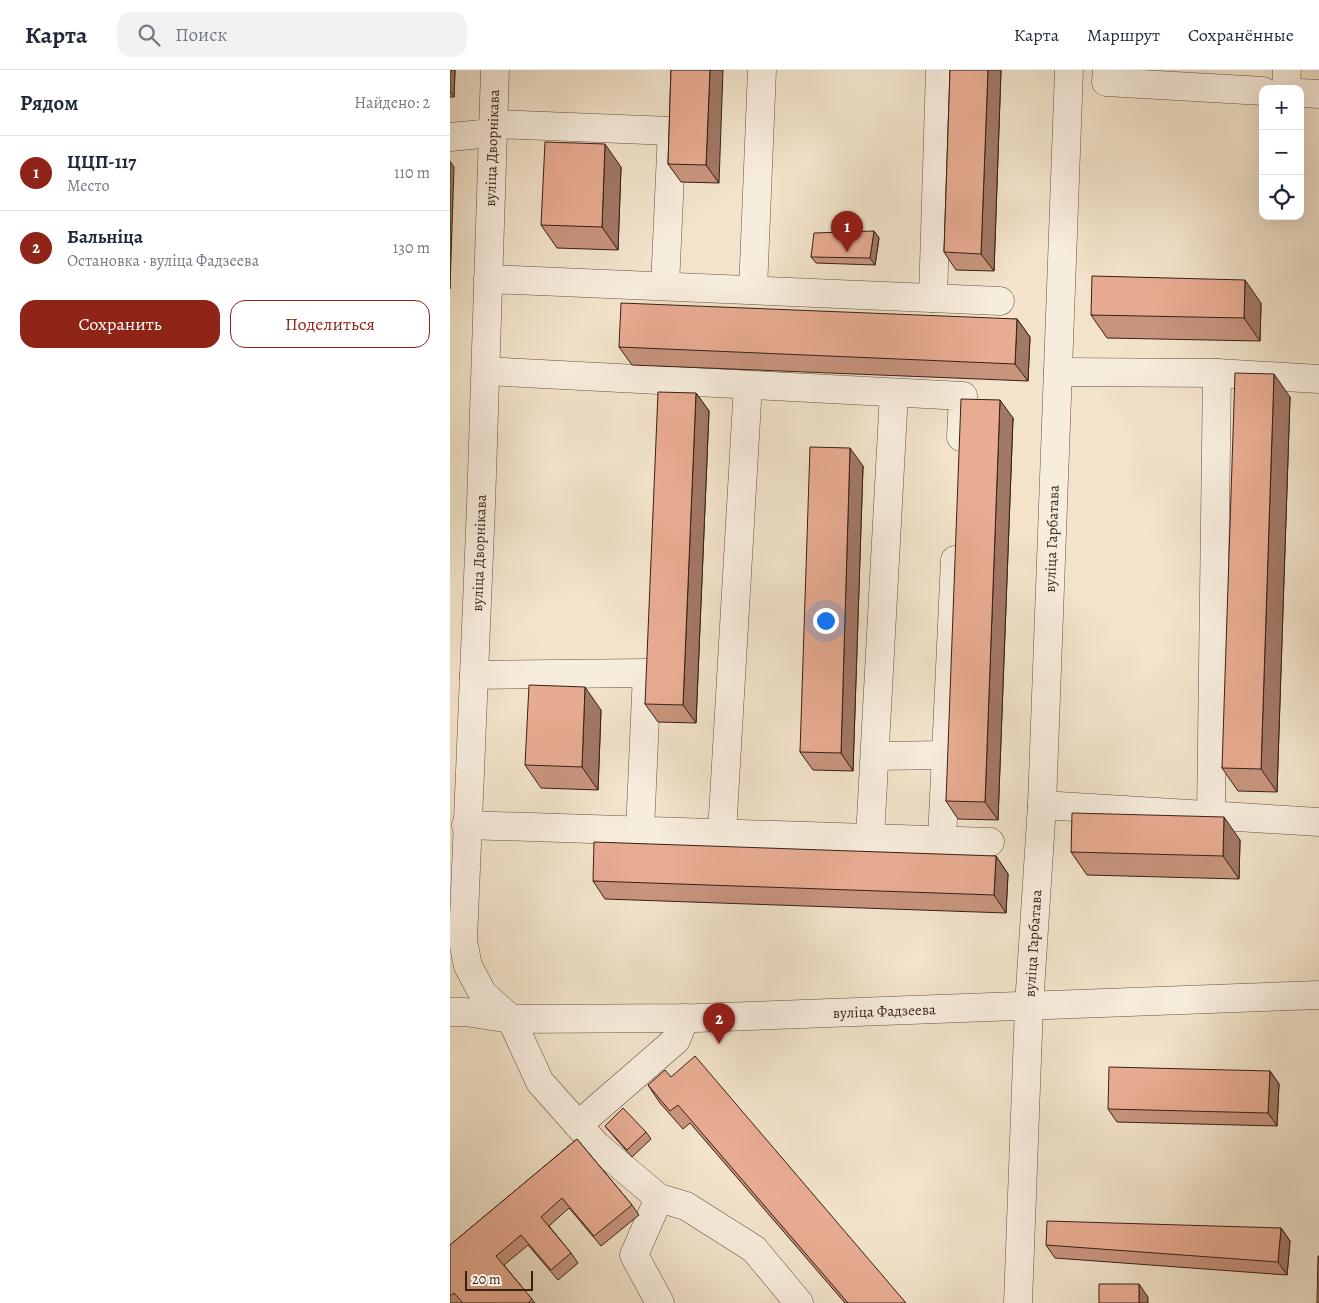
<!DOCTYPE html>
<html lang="ru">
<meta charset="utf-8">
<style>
body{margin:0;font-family:Alegreya,serif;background:#f2f2f3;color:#1f2937}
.controls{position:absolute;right:15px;top:15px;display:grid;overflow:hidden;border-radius:10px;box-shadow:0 5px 20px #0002}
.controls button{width:45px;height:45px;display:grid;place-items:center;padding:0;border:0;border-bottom:1px solid #e0e1e3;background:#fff;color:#1f2937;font:25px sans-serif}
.scale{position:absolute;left:15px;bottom:12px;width:68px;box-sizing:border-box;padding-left:5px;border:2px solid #381f15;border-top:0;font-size:14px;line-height:18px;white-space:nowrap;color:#381f15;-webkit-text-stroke:4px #f7eddd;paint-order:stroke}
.you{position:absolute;left:375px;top:550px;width:18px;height:18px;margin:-12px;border:4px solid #fff;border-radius:50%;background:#1a73e8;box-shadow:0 0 0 8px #1a73e833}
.badge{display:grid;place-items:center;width:32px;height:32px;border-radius:50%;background:#8f2418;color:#fff;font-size:16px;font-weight:700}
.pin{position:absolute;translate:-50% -41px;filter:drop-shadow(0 1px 2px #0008)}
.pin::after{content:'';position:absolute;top:26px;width:18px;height:15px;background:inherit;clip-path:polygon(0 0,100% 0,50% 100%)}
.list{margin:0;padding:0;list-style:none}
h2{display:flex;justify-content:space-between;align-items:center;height:65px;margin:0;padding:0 20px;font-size:21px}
h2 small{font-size:16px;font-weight:400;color:#747a83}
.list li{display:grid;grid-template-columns:32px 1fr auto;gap:15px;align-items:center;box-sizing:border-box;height:75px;padding:0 20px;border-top:1px solid #e0e1e3}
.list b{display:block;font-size:19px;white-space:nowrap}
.list p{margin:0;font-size:16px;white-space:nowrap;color:#747a83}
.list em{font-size:16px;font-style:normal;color:#747a83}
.actions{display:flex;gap:10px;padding:15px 20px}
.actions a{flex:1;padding:11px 0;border:1px solid #8f2418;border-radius:15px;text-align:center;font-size:18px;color:#8f2418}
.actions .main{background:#8f2418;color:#fff}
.icon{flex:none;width:28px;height:28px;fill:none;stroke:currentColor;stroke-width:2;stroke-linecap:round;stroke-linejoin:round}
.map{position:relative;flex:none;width:869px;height:1233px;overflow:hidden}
header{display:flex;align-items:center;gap:30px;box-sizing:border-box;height:70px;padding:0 25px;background:#fff;border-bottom:1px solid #e0e1e3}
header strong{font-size:24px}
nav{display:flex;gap:28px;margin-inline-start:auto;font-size:18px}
.search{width:350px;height:45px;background:#f2f2f3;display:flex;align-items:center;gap:12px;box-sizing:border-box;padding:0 18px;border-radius:15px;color:#747a83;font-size:19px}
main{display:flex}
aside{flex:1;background:#fff}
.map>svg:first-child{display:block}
</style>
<header>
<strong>Карта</strong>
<div class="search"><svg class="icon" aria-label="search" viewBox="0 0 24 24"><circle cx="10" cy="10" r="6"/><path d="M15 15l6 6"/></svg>Поиск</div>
<nav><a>Карта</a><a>Маршрут</a><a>Сохранённые</a></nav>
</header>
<main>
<aside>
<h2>Рядом<small>Найдено: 2</small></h2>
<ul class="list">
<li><span class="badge">1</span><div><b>ЦЦП-117</b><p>Место</p></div><em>110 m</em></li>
<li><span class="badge">2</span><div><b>Бальніца</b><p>Остановка · вуліца Фадзеева</p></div><em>130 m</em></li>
</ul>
<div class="actions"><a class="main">Сохранить</a><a>Поделиться</a></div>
</aside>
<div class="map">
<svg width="869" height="1233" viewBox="0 0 869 1233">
<rect width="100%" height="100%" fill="#f2e3ca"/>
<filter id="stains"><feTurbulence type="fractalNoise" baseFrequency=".004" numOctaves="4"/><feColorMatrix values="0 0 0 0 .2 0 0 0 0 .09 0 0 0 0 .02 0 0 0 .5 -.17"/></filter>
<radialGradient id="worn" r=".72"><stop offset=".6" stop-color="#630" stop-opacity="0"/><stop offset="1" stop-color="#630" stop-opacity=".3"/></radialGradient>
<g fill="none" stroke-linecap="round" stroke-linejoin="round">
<g stroke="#665042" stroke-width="29">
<g id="minor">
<path d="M45,0L31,435L13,871L18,896L33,924L61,949L90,1012L146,1075L209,1128L184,1185L210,1233"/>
<path d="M657,0L656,12L813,21"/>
<path d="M836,19L837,0"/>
<path d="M850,23L869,24"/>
<path d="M43,54L222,61L215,216"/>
<path d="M0,67L42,63"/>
<path d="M38,209L550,231"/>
<path d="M303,220L312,0"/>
<path d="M483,228L490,0"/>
<path d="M36,301L513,326L511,367"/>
<path d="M608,302L767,303L869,309"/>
<path d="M24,605L197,603L190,761"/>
<path d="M425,686L496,685"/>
<path d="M592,735L869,752"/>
<path d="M761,745L767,303"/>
<path d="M16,755L540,772"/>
<path d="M272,763L298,315"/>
<path d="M420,768L444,323"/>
<path d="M492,770L505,490"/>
<path id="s1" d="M0,942H15L61,949L246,948L869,925"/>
<path d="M128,1055L226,970L235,948"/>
<path d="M209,1128L236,1136L304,1179L349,1233"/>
<path id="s2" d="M568,1233L579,936L592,735L619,0"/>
</g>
</g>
<use href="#minor" stroke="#f7eddd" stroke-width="28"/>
</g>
<path fill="#c8947e" stroke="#381f15" d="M0,0H5L4,27H0Z
M221,0L269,113L231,112L218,94Z
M500,0H551L544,201L506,200L494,182Z
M171,97L168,180L107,178L91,155Z
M424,161L429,168L425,195L366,193L361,187Z
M811,233L810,271L657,268L641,245Z
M567,249L580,267L578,311L182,295L169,277Z
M246,323L259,341L246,653L208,652L195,634Z
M840,327L827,722L788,721L772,698Z
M563,348L548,750L508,749L496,731Z
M413,396L403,701L363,700L350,682Z
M151,640L148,720L91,718L75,695Z
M790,770L789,809L637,805L621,782Z
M546,786L558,804L556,843L155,829L143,811Z
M820,1001L829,1014L827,1056L667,1052L658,1039Z
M221,1007L456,1233H395L240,1053L233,1059L210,1033L198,1015Z
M155,1056L196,1062L201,1069L182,1087L160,1062Z
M127,1069L182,1135L189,1145L151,1176L119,1138L99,1156L121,1183L128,1193L108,1210L78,1175L54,1195L85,1233H0V1175Z
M831,1158L840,1171L837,1205L605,1188L596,1175Z"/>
<path fill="#a27866" stroke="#381f15" d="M0,0H5L4,27L0,21Z
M260,0H273L269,113L256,95Z
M538,0H551L544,201L531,184Z
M155,74L171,97L168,180L152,157Z
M0,91L4,97L0,219Z
M424,161L429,168L425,195L420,188Z
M795,210L811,233L810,271L794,248Z
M567,249L580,267L578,311L565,294Z
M824,304L840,327L827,722L811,699Z
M246,323L259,341L246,653L233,635Z
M550,330L563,348L548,750L535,732Z
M400,378L413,396L403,701L391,683Z
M135,617L151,640L148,720L132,697Z
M774,747L790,770L789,809L773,786Z
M546,786L558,804L556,843L544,825Z
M820,1001L829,1014L827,1056L818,1043Z
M831,1158L840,1171L837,1205L828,1192Z
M689,1214L698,1227V1233H689Z"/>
<path fill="#e8ac92" stroke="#381f15" d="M221,0H260L256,95L218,94Z
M500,0H538L531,184L494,182Z
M95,72L155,74L152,157L91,155Z
M424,161L420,188L361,187L364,163Z
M642,206L795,210L794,248L641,245Z
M171,233L567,249L565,294L169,277Z
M785,303L824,304L811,699L772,698Z
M208,322L246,323L233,635L195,634Z
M511,329L550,330L535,732L496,731Z
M360,377L400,378L391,683L350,682Z
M79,615L135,617L132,697L75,695Z
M622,743L774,747L773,786L621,782Z
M144,772L546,786L544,825L143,811Z
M245,986L456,1233H398L228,1035L220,1041L198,1015L215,1000L221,1007Z
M659,997L820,1001L818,1043L658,1039Z
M173,1038L196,1062L177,1080L155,1056Z
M127,1069L182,1135L144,1166L112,1128L91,1147L121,1183L101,1200L71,1165L46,1186L82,1229L78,1233H13L4,1223L0,1226V1175Z
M597,1151L831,1158L828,1192L596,1175Z
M868,1186H869V1233H867Z
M649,1214H689V1233H649Z"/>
<g text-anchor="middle" stroke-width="4" stroke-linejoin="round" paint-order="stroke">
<g font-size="15" fill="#381f15" stroke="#f7eddd">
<text transform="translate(42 78) rotate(-88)" y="5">вуліца Дворнікава</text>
<text dy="5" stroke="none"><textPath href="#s2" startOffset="765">вуліца Гарбатава</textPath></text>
<text transform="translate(29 483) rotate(-88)" y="5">вуліца Дворнікава</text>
<text dy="5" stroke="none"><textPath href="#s2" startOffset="360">вуліца Гарбатава</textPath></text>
<text dy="5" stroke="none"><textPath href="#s1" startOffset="435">вуліца Фадзеева</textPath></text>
</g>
</g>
<rect width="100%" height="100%" filter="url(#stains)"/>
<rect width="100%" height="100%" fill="url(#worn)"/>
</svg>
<div class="controls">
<button>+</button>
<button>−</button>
<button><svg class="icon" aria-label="locate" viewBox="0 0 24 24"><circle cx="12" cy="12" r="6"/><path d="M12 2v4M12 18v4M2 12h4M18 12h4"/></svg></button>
</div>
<div class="scale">20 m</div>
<div class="you"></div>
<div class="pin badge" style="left:397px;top:182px">1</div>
<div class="pin badge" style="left:269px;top:974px">2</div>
</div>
</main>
